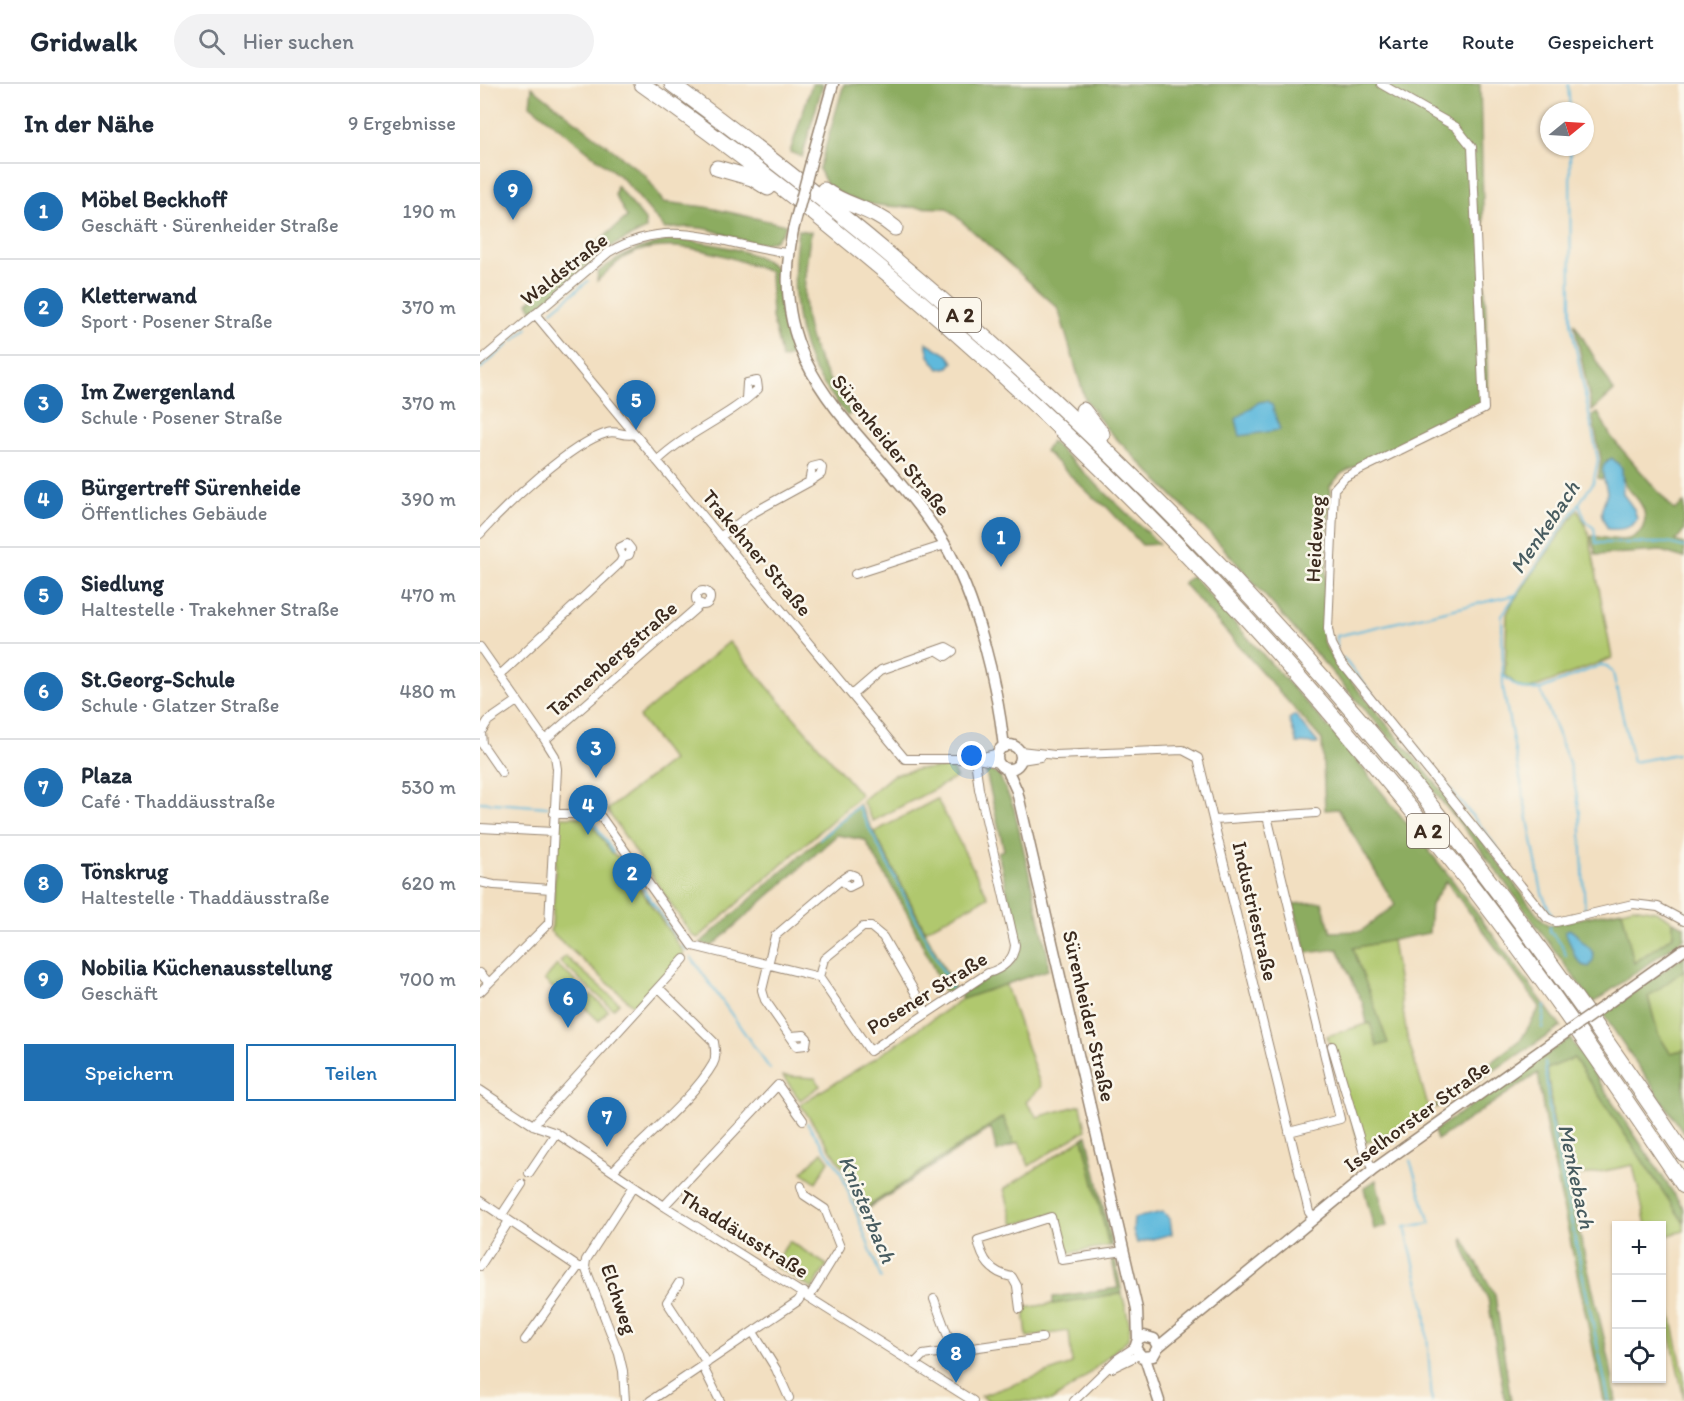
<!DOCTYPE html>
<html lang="de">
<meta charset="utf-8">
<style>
body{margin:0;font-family:Itim,sans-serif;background:#f2f2f3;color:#1f2937}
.controls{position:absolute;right:18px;bottom:18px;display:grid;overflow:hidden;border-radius:0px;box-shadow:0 2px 4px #0004}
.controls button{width:54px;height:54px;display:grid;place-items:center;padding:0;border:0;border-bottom:2px solid #e0e1e3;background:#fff;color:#1f2937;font:30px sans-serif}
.compass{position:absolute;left:1060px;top:18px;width:54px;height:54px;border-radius:50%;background:#fff;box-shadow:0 2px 4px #0004;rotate:72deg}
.you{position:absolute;left:492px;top:672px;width:21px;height:21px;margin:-15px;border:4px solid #fff;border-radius:50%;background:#1a73e8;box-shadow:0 0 0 9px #1a73e833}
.badge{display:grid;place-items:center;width:39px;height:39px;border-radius:50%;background:#1f6fb2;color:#fff;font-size:20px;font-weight:700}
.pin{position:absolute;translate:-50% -50px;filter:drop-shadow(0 2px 3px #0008)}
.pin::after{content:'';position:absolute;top:32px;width:21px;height:18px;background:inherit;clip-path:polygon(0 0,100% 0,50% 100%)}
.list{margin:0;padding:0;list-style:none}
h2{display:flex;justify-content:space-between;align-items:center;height:78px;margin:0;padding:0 24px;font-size:26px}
h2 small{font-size:20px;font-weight:400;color:#747a83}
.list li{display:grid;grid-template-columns:39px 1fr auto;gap:18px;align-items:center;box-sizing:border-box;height:96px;padding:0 24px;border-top:2px solid #e0e1e3}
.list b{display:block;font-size:22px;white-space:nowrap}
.list p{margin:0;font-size:20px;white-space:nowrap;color:#747a83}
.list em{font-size:20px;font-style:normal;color:#747a83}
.actions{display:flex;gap:12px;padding:18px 24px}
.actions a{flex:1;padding:14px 0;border:2px solid #1f6fb2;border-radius:0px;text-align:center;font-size:21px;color:#1f6fb2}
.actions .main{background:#1f6fb2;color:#fff}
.icon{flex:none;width:33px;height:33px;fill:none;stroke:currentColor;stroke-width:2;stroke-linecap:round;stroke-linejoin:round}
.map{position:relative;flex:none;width:1204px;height:1317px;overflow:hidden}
header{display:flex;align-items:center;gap:36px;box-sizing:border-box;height:84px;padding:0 30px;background:#fff;border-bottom:2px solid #e0e1e3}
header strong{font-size:28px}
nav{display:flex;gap:33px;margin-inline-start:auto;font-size:21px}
.search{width:420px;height:54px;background:#f2f2f3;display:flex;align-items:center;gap:15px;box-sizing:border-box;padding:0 21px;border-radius:33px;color:#747a83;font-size:22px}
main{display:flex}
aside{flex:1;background:#fff}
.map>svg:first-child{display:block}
</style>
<header>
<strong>Gridwalk</strong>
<div class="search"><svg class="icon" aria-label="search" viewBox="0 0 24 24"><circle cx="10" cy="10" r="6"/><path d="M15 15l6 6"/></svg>Hier suchen</div>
<nav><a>Karte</a><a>Route</a><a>Gespeichert</a></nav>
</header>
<main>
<aside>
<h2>In der Nähe<small>9 Ergebnisse</small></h2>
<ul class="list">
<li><span class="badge">1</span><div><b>Möbel Beckhoff</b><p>Geschäft · Sürenheider Straße</p></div><em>190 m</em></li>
<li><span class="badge">2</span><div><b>Kletterwand</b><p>Sport · Posener Straße</p></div><em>370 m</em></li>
<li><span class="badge">3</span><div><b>Im Zwergenland</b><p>Schule · Posener Straße</p></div><em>370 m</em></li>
<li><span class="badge">4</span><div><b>Bürgertreff Sürenheide</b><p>Öffentliches Gebäude</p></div><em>390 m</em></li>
<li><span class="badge">5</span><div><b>Siedlung</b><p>Haltestelle · Trakehner Straße</p></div><em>470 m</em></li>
<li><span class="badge">6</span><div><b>St.Georg-Schule</b><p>Schule · Glatzer Straße</p></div><em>480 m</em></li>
<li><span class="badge">7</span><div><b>Plaza</b><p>Café · Thaddäusstraße</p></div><em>530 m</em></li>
<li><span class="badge">8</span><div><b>Tönskrug</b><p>Haltestelle · Thaddäusstraße</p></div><em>620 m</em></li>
<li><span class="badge">9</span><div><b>Nobilia Küchenausstellung</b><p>Geschäft</p></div><em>700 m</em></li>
</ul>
<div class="actions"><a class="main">Speichern</a><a>Teilen</a></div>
</aside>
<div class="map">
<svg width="1204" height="1317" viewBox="0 0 1204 1317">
<rect width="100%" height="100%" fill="#fbf7ec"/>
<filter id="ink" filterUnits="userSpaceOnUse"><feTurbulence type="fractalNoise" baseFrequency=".0167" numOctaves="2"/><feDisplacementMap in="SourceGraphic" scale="12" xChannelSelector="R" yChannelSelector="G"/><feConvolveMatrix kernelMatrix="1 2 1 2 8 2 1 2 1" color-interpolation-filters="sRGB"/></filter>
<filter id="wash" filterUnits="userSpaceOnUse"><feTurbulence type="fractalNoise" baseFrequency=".008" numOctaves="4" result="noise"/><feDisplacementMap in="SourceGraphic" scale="24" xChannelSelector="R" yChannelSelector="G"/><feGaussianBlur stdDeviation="1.35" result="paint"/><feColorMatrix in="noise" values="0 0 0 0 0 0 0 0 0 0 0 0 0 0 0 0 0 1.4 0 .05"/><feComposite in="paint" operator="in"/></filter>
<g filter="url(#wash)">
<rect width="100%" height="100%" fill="#f2dfc1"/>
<path fill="#b0c86e" stroke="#767946" stroke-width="1.5" d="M1098,425L1109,450L1132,574L1048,606L1037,602L1025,590L1027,530L1032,519Z
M249,558L381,711L218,854L212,851L127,726L192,676L159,633Z
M472,684L476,694L393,737L382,717L413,691L439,685Z
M457,715L508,813L445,846L394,748Z
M81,733H107L132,769L139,774L204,869L156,924L70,847L72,842L78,737Z
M1153,823L1176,827L1193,837V852L1153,879L1142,826Z
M912,856L927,952L949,1025L914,1048L880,1061L847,952L890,939L872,864Z
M85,872L139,919L133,925L80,878Z
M77,881L108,908L95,923L64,896Z
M1204,886V966L1190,969L1178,950L1168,912Z
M525,899L561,1003L546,1018L557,1033L601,1021L606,1046L549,1082L539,1058L534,1060L523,1033L380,1128L364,1085L320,1020L394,975L482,915Z
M111,911L128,926L119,937L102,921Z
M1094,973L1204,1139V1147L1182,1153V1142L1166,1141L1153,1081L1086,1095L1073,1036L1067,985Z
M303,992L335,994L340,1002L320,1016Z
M603,1054L629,1162L589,1169L584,1167L574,1129L534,1141L524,1105Z
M342,1068L349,1077L336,1098L322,1088Z
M309,1157L347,1181L332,1205L294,1181Z
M1182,1189L1204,1292V1315L1182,1211Z
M642,1209L650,1242L648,1255L597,1300L571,1317H509L501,1312L592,1280L589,1247L547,1253L544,1224Z"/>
<path fill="#8cac61" stroke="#646b40" stroke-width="1.5" d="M332,0H343L322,73L310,68Z
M364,0H1000L1008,322H997L862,389L850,402L843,557L851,573L995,747L1055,828L1068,841L1142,826L1154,879L1193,852V837L1204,842V854L1113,919L999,763L921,667L739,459L626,344L605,315L578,224L467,124C430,122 379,128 348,101C344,97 342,89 339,85Z
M52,3L166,92L183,118L226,123L306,141C293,176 253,151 227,145C213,142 199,143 185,145L143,95L50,21Z
M137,102L165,136L166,145L126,165L53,227L48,219L147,133L135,111Z
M318,146L331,148C317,232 323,259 371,329L367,332C355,315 339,297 330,278C312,234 312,193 318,146Z
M191,156C216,156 282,166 297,186L303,238L314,270L302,275L292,233L290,188C250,172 186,149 145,173C135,179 126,189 117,197L118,188C144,169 160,162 191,156Z
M1094,239L1134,307L1112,327Z
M1118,329L1132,354L1194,426L1204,419V447L1195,457L1204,460V474L1181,467L1116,471L1111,452C1122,453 1140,458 1149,455C1167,449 1169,430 1158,416C1148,403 1143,404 1142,384L1127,376L1122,395L1118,394L1121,375L1112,332Z
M571,357L679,460L662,461L626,422L617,417L565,367Z
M712,492L859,655L970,793L1081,943L956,1024L955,1022L1042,954L1060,923L966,797L951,821L949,849L873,864L908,959L897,962L890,939L887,940L883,920L858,865L827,869L813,820L842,818L851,848L881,847L915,821L858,725L845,726L842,656L703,499Z
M505,684L519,691L534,724L568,872V886L482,915L480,911C490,905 499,897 510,893C528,884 538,882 539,859L518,768L524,766Z
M379,720L476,907L467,913L427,829L385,756L357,751L232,862L220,859Z
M1204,872V886L1168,913L1178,950L1190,969L1204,966V1049L1123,930Z
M1090,954L1204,1125V1139L1094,974L1067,985L1073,1036L1130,1279L1136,1317H1124L1065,1037L1058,989L957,1056L954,1047Z
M523,1033L534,1060L517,1068L511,1044L380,1130V1128Z
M607,1051L632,1162H629L603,1054Z
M896,1096L907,1142L894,1145L884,1104Z
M983,1154L1015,1211L1031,1317H1025L1008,1215L985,1168Z
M634,1171L642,1209L573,1220V1213L638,1204L631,1172Z"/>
<path fill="#5fb9dc" stroke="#4d727d" stroke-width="1.5" d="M446,258L468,271L473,278L469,283L459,285L449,272Z
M787,317L792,321L800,346L760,352L756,335L779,318Z
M1132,374L1142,384L1143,410L1154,425L1157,435C1152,445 1138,446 1128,445C1117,425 1122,428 1127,409C1126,397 1115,382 1132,374Z
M815,631L838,659L837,660L817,659L809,635Z
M1089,845C1097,849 1098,853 1104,859C1113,867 1118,871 1109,883L1102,881L1095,872L1085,847Z
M683,1128L690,1135L692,1150L657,1159L653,1146L654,1134Z"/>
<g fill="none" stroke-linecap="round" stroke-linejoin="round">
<path stroke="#5fb9dc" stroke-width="2" d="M1088,0L1090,27
M72,227L108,197
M33,257L48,244
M0,285L29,260
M1099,419L1106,438L1114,444L1116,459H1187L1204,463
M857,564V552L1035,511
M863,574L1002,744L1032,784
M1024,592C1036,603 1044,608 1060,605L1088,676L1095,702L1100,729L1105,828
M1061,605L1121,581L1127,582L1133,589L1153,678L1197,670
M0,718L68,723
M83,723L103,724
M113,737L133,768
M340,755L378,722L472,905
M140,774L159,799
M162,803L197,854
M1072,832L1062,809L1023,604L1022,531L1113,399L1118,376L1091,239L1090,63
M1070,842V848L1083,862L1086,872
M202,861L206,866
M211,873L290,985
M1062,944L1065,922
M1065,978L1070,1035L1129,1317
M327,1039L360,1086L401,1194
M930,1076L950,1139L925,1143L945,1225L952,1317"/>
</g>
</g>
<g filter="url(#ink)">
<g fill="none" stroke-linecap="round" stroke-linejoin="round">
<g stroke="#968470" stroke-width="10">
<path id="street" d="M901,0L976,43L992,63L1004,325L865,393L854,405L848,545L851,560L860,577L1067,834L1076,838L1153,820L1178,823L1204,837
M55,230L425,675H495L518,669
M0,277L129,168C194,130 241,162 308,169
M177,377C207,348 248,334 278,305L277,297L267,299L266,315
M0,450C25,422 91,359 127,349C136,346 145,353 154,350
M240,453L271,430L329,398L341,390L342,384L340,381L332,383L329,398
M375,490L465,461
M216 514a7 7 0 1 1 14 0a7 7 0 1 1-14 0Z
M0,563L65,656L75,672L77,685L69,839L0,908
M20,591L140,479L143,473L149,471L151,465L147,460L139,464L143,473
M372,611L401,586L466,563L473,567L466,572L458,567
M65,656L221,520
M540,667L575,671L703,666L718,674L829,1128L834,1135
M497,675L519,679
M541,676L560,673
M22,689L2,660L1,648L8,637L37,617
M74,730H112L121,733L213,862L339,893L390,967L508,889C522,885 534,876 535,861L499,705L495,675
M787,732L860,1035L809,1048
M735,736L836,729
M0,744L73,748
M0,798L14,801L71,805
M0,889L8,898
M339,893L344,875L383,843H391L403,853L447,929
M311,952L324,951L327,954L326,961L317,962L285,916L282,906L295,852L361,796L369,803L377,799L375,792L370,790L361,796
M852,962L883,1066L893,1086
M0,1006L53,1041L76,1049L184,1122L493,1317
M53,1041L204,875
M133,1087C161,1056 213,1015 233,980C237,973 235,966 234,958L179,904
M49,1089L76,1049
M321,1102L324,1111L345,1125L360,1163L330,1212
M0,1117L98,1183H105
M184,1122L298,1001L323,1036
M21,1132L42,1100
M0,1182L29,1137
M199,1199L187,1218L227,1279
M454,1215L473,1266
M540,1225L537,1202L532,1193C511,1189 502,1176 498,1156L571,1133L582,1176L644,1167
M273,1248L296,1285L309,1314
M45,1256L98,1183
M434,1280L443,1271L562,1254
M223,1283L240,1317
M632,1284L659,1271
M145,1317L143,1287L139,1270L105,1183L106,1176L154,1102
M170,1317L318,1217L324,1208
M594,1317L637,1275L655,1263"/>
</g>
<g stroke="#968470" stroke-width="13">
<path id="secondary" d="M331,78L353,0
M313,146C281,299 396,348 464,459C497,514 517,599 524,663
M517 673a12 12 0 1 1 24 0a12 12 0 1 1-24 0Z
M527,685L537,707L657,1225L658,1255L655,1264L662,1273L673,1272L678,1263L674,1255L664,1252L658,1255
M1127,920L1204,865
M678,1263L893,1086L1077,955
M665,1274L679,1317"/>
</g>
<g stroke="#968470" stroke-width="17">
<path id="highway" d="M162,0C470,217 745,487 977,783C1058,886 1131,994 1204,1102
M192,0C457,195 701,421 913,675C1017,801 1112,934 1204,1070
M237,84L272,94L288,104
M344,106C368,123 392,124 415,144
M603,326L622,350"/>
</g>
<use href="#street" stroke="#fff" stroke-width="8"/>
<use href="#secondary" stroke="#fff" stroke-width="10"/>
<use href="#highway" stroke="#fff" stroke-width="15"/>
<g stroke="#968470" stroke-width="13" stroke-linecap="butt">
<path id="secondary-bridge" d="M313,146L331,78
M1077,955L1127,920"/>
</g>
<use href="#secondary-bridge" stroke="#fff" stroke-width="10"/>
</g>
</g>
<g text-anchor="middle" stroke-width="5" stroke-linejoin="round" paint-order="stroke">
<g fill="#fbf7ec" stroke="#75685c" stroke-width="1.5">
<rect x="459" y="214" width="42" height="34" rx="4.5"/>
<rect x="927" y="730" width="42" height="34" rx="4.5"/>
</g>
<g font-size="20" font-weight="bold" fill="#3b2a1e">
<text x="480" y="238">A 2</text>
<text x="948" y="754">A 2</text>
</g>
<g font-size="21" fill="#3b2a1e" stroke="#fbf7ec">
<text transform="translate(84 185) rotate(-38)" y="7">Waldstraße</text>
<text transform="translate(411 361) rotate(51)" y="7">Sürenheider Straße</text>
<text transform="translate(835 455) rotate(-87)" y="7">Heideweg</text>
<text transform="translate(277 469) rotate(50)" y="7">Trakehner Straße</text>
<text transform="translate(132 575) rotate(-41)" y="7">Tannenbergstraße</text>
<text transform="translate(775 827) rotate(77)" y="7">Industriestraße</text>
<text transform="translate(447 909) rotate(-32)" y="7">Posener Straße</text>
<text transform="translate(609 932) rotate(77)" y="7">Sürenheider Straße</text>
<text transform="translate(937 1032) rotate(-36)" y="7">Isselhorster Straße</text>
<text transform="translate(264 1150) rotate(32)" y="7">Thaddäusstraße</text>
<text transform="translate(139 1215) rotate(71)" y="7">Elchweg</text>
</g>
<g font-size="22" font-style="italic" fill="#485c60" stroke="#fbf7ec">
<text transform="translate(1064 443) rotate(-56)" y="8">Menkebach</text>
<text transform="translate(1097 1092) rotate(78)" y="8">Menkebach</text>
<text transform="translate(388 1125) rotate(67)" y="8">Knisterbach</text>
</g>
</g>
</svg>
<div class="controls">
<button>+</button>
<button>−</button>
<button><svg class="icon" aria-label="locate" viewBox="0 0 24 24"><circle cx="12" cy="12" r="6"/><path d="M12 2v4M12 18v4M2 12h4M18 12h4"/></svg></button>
</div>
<svg class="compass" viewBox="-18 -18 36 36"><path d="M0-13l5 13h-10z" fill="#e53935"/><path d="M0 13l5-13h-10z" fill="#747a83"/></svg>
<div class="you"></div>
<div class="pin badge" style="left:521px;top:483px">1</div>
<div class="pin badge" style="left:152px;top:819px">2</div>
<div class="pin badge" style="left:116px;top:694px">3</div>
<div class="pin badge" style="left:108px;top:751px">4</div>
<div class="pin badge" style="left:156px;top:346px">5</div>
<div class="pin badge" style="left:88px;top:944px">6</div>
<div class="pin badge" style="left:127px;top:1063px">7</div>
<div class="pin badge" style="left:476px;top:1299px">8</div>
<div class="pin badge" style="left:33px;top:136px">9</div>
</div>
</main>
